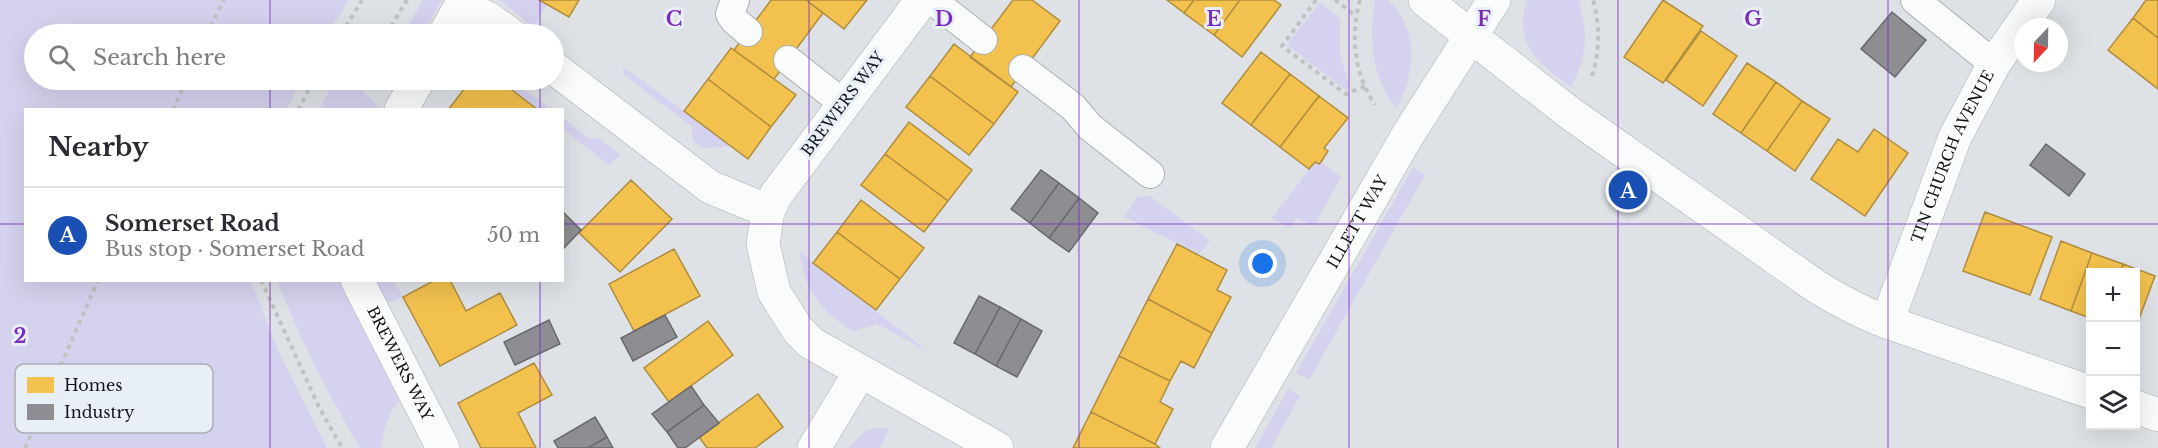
<!DOCTYPE html>
<meta charset="utf-8">
<style>
body{margin:0;font-family:"Libre Baskerville",serif;background:#f2f2f3;color:#2b2b33}
.controls{position:absolute;right:18px;bottom:18px;display:grid;overflow:hidden;border-radius:0px;box-shadow:0 6px 24px #0002}
.controls button{width:54px;height:54px;display:grid;place-items:center;padding:0;border:0;border-bottom:2px solid #e1e1e2;background:#fff;color:#2b2b33;font:30px sans-serif}
.compass{position:absolute;left:2014px;top:18px;width:54px;height:54px;border-radius:50%;background:#fff;box-shadow:0 6px 24px #0002;rotate:202deg}
.you{position:absolute;left:1263px;top:264px;width:21px;height:21px;margin:-15px;border:4px solid #fff;border-radius:50%;background:#1a73e8;box-shadow:0 0 0 9px #1a73e833}
.badge{display:grid;place-items:center;width:39px;height:39px;border-radius:50%;background:#595d5f;color:#fff;font-size:20px;font-weight:700}
.pin{position:absolute;translate:-50% -50%;border:3px solid #fff;box-shadow:0 2px 6px #0006}
.list{margin:0;padding:0;list-style:none}
h2{display:flex;justify-content:space-between;align-items:center;height:78px;margin:0;padding:0 24px;font-size:26px}
h2 small{font-size:20px;font-weight:400;color:#7c7c81}
.list li{display:grid;grid-template-columns:39px 1fr auto;gap:18px;align-items:center;box-sizing:border-box;height:96px;padding:0 24px;border-top:2px solid #e1e1e2}
.list b{display:block;font-size:22px;white-space:nowrap}
.list p{margin:0;font-size:20px;white-space:nowrap;color:#7c7c81}
.list em{font-size:20px;font-style:normal;color:#7c7c81}
.icon{flex:none;width:33px;height:33px;fill:none;stroke:currentColor;stroke-width:2;stroke-linecap:round;stroke-linejoin:round}
.map{position:relative;flex:none;width:2158px;height:448px;overflow:hidden}
.search{position:absolute;background:#fff;box-shadow:0 6px 24px #0002;left:24px;top:24px;width:540px;height:66px;display:flex;align-items:center;gap:15px;box-sizing:border-box;padding:0 21px;border-radius:33px;color:#7c7c81;font-size:22px}
.panel{position:absolute;background:#fff;box-shadow:0 6px 24px #0002;left:24px;top:108px;width:540px;height:174px;border-radius:0px}
.map>svg:first-child{display:block}
</style>
<div class="map">
<svg width="2158" height="448" viewBox="0 0 2158 448">
<rect width="100%" height="100%" fill="#dee2e6"/>
<path fill="#d5d2ef" d="M0,0H349L327,34H34V80H301L287,109L26,110V280L251,281L277,348L327,448H0Z
M423,0H442L423,34H403Z
M501,0H539L547,4L533,28Z
M1375,0H1388C1420,29 1415,74 1397,109C1371,76 1369,40 1375,0Z
M1527,0H1579C1588,35 1588,55 1571,87C1539,63 1513,46 1527,0Z
M1320,2L1340,19V54L1349,86L1346,90L1287,45Z
M625,68L731,146L703,148L693,141L692,127L622,73Z
M334,80H356L359,88L381,109H320Z
M499,80H516L517,84L551,109H538Z
M563,118L590,139L599,138L620,155L609,165L563,129Z
M1315,162L1319,164L1321,162L1341,177L1314,226L1297,218L1290,228L1272,218Z
M1413,167L1425,175L1309,380L1296,373Z
M1150,196L1210,241L1199,254L1124,217L1138,197Z
M800,251L813,263L929,352L877,324L853,331C823,313 802,288 800,251Z
M277,281H341L345,293L399,401C388,414 383,431 381,448H360C328,394 300,339 277,281Z
M375,281H394L403,297L387,303Z
M1288,389L1300,396L1271,448H1255Z
M878,428L889,429L880,448H849L865,431Z"/>
<path fill="#f2c14e" stroke="#af8d3e" stroke-width="1.5" d="M539,0H579L569,17Z
M771,0H806L823,13L774,79L734,50Z
M806,0H867L844,29Z
M1013,0H1032L1060,21L1011,87L970,57Z
M1167,0H1194L1184,13Z
M1194,0H1240L1214,35L1184,13Z
M1240,0H1274L1281,5L1242,57L1214,35Z
M1663,0L1703,26L1663,83L1624,57Z
M2146,0H2158V38L2133,18Z
M2133,18L2158,38V89L2108,50Z
M1701,31L1737,56L1703,106L1666,80Z
M954,44L1018,92L994,124L930,76Z
M731,48L796,95L771,127L708,79Z
M1261,52L1290,74L1251,125L1222,103Z
M1747,63L1776,82L1741,133L1713,114Z
M1290,74L1319,96L1280,147L1251,125Z
M930,76L994,124L969,155L906,107Z
M708,79L771,127L748,159L684,111Z
M471,80H499L538,110H448Z
M1776,82L1802,101L1767,151L1741,133Z
M1319,96L1348,118L1324,148L1328,151L1321,162L1319,164L1315,162L1309,169L1280,147Z
M1802,101L1830,119L1795,171L1767,151Z
M909,122L972,170L948,201L885,154Z
M1874,129L1908,153L1865,216L1811,179L1838,139L1858,152Z
M885,154L948,201L924,232L861,185Z
M631,180L672,219L620,272L579,233Z
M861,200L924,248L900,279L837,232Z
M1985,212L2052,237L2030,295L1963,271Z
M837,232L900,279L876,310L813,263Z
M2061,241L2092,253L2071,311L2040,299Z
M1177,244L1227,270L1217,290L1231,297L1212,333L1148,299Z
M674,249L700,296L634,331L609,284Z
M2092,253L2123,264L2120,272H2090V318L2071,311Z
M2123,264L2155,276L2136,327V272H2120Z
M435,280H450L466,311L500,293L517,325L440,366L403,297Z
M1148,299L1212,333L1194,368L1181,361L1170,381L1119,356Z
M708,321L733,355L669,402L644,368Z
M1119,356L1170,381L1160,402L1173,409L1155,444L1091,412Z
M534,363L552,395L518,413L536,448H481L458,403Z
M758,394L783,427L755,448H707L699,437Z
M1091,412L1155,444L1160,448H1073Z"/>
<path fill="#8d8d92" stroke="#68696d" stroke-width="1.5" d="M1892,12L1926,40L1895,77L1861,49Z
M2046,144L2085,174L2069,196L2030,165Z
M1041,170L1059,183L1030,223L1011,209Z
M1059,183L1079,198L1049,238L1030,223Z
M1079,198L1098,213L1069,252L1049,238Z
M563,212L581,230L562,250V213Z
M979,296L1000,307L975,354L954,343Z
M1000,307L1021,319L996,366L975,354Z
M665,315L677,337L633,361L621,338Z
M1021,319L1042,331L1017,377L996,366Z
M549,320L560,344L515,365L504,342Z
M691,386L704,405L667,432L652,414Z
M704,405L719,423L685,448H678L667,432Z
M595,417L607,437L588,448H558L554,441Z
M607,437L613,448H588Z"/>
<g fill="none" stroke-linecap="round" stroke-linejoin="round">
<g stroke="#aaaeb1" stroke-width="30">
<path id="lane" d="M735,0L730,14L735,21L748,32
M932,0L983,40
M1915,0L1994,64
M788,60L844,104
M1023,69L1073,107L1090,127L1150,174"/>
</g>
<g stroke="#aaaeb1" stroke-width="34">
<g id="street">
<path d="M922,0L776,195L768,211L763,244L774,292L798,330L811,343L997,448"/>
<path d="M1425,0L1472,37"/>
<path d="M462,5L489,19L510,34"/>
<path d="M445,34L464,0"/>
<path d="M554,68L710,187L768,211"/>
<path d="M401,110L418,80"/>
<path id="s1" d="M357,280L443,448"/>
<path id="s2" d="M1887,322L1955,137L1994,64L2039,0"/>
<path d="M814,448L860,372"/>
</g>
</g>
<g stroke="#aaaeb1" stroke-width="34">
<g id="secondary">
<path d="M1472,37L1571,114L1817,287C1840,301 1862,313 1887,322L2090,392"/>
<path d="M2136,407L2158,415"/>
<path id="s3" d="M1227,448L1409,133L1494,0"/>
</g>
</g>
<path stroke="#c1c2c4" stroke-width="4" stroke-dasharray="4.5 4.5" stroke-linecap="butt" d="M1316,0L1282,46L1346,94L1365,86
M1335,0L1356,16
M1360,0C1350,36 1354,74 1375,105
M206,34L224,0
M341,34L362,0
M386,34L407,0
M1592,76C1600,51 1600,25 1593,0
M173,110L186,80
M298,110L314,80
M261,280L319,407L342,448
M25,448L98,280"/>
<use href="#lane" stroke="#fafbfb" stroke-width="28"/>
<use href="#street" stroke="#fafbfb" stroke-width="33"/>
<use href="#secondary" stroke="#fafbfb" stroke-width="33"/>
</g>
<path fill="none" stroke="#7b2cbf" stroke-width="1.5" stroke-opacity="0.55" d="M270,0V34M540,0V34M809,0V448M1079,0V448M1349,0V448M1618,0V448M1888,0V448M270,80V110M540,80V110M0,224H26M562,224H2158M270,280V448M540,280V448"/>
<g text-anchor="middle" stroke-width="6" stroke-linejoin="round" paint-order="stroke">
<g font-size="15" fill="#121517" stroke="#e8eff6">
<text transform="translate(843 104) rotate(-53)" y="5">BREWERS WAY</text>
<text dy="5" stroke="none"><textPath href="#s2" startOffset="178">TIN CHURCH AVENUE</textPath></text>
<text dy="5" stroke="none"><textPath href="#s3" startOffset="261">ILLETT WAY</textPath></text>
<text dy="5" stroke="none"><textPath href="#s1" startOffset="94">BREWERS WAY</textPath></text>
</g>
</g>
<rect x="15" y="364" width="198" height="69" rx="9" fill="#e8eff6" stroke="#a8aeb3" stroke-width="1.5"/>
<rect x="27" y="377" width="27" height="16" fill="#f2c14e"/>
<rect x="27" y="404" width="27" height="16" fill="#8d8d92"/>
<g font-size="16" fill="#121517">
<text x="64" y="391">Homes</text>
<text x="64" y="418">Industry</text>
</g>
<g font-size="20" text-anchor="middle" font-weight="bold" fill="#7b2cbf" stroke="#e8eff6" stroke-width="6" stroke-linejoin="round" paint-order="stroke">
<text x="674" y="26">C</text>
<text x="944" y="26">D</text>
<text x="1214" y="26">E</text>
<text x="1484" y="26">F</text>
<text x="1753" y="26">G</text>
<text x="20" y="343">2</text>
</g>
</svg>
<div class="controls">
<button>+</button>
<button>−</button>
<button><svg class="icon" aria-label="layers" viewBox="0 0 24 24"><path d="M12 4l9 5-9 5-9-5zM3 14l9 5 9-5"/></svg></button>
</div>
<svg class="compass" viewBox="-18 -18 36 36"><path d="M0-13l5 13h-10z" fill="#e53935"/><path d="M0 13l5-13h-10z" fill="#7c7c81"/></svg>
<div class="you"></div>
<div class="pin badge" style="left:1628px;top:190px;background:#1a4fb4">A</div>
<div class="search"><svg class="icon" aria-label="search" viewBox="0 0 24 24"><circle cx="10" cy="10" r="6"/><path d="M15 15l6 6"/></svg>Search here</div>
<section class="panel">
<h2>Nearby<small></small></h2>
<ul class="list">
<li><span class="badge" style="background:#1a4fb4">A</span><div><b>Somerset Road</b><p>Bus stop · Somerset Road</p></div><em>50 m</em></li>
</ul>
</section>
</div>
